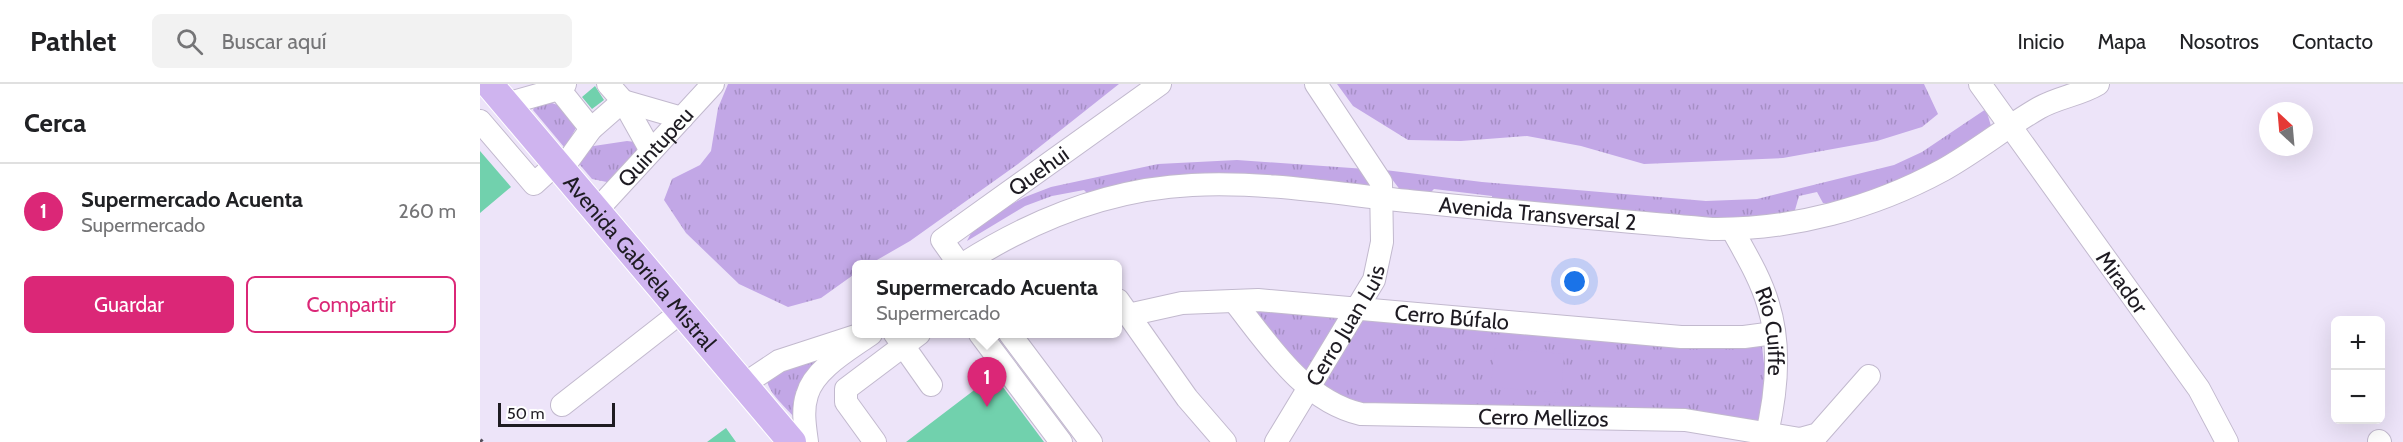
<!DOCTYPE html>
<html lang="es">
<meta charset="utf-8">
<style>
body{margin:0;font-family:Cabin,sans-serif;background:#f2f2f2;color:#202124}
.controls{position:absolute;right:18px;bottom:18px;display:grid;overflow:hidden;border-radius:9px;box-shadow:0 6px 24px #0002}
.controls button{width:54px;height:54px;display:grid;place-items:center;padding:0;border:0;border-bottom:2px solid #e0e0e0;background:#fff;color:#202124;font:30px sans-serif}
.compass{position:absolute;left:1779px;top:18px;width:54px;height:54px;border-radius:50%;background:#fff;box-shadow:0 6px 24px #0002;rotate:334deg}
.scale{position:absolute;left:18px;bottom:15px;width:117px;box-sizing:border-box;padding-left:6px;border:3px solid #1e1b22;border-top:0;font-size:16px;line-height:21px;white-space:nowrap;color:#1e1b22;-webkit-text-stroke:4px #fff;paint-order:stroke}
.you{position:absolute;left:1095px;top:198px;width:21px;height:21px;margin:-15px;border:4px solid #fff;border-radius:50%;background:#1a73e8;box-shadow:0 0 0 9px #1a73e833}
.badge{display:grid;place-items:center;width:39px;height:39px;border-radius:50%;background:#db2777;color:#fff;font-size:20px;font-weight:700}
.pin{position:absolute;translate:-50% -50px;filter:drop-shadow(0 2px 3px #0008)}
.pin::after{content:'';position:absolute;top:32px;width:21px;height:18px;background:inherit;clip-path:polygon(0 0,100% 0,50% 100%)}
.popup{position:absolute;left:372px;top:176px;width:270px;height:78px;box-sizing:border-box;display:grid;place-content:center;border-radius:9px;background:#fff;filter:drop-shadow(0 2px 4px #0005);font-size:20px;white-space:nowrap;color:#757577}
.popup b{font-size:22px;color:#202124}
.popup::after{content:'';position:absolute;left:50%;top:100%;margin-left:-12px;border:12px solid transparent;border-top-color:#fff}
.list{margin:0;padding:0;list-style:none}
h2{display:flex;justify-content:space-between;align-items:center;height:78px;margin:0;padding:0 24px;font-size:26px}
h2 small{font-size:20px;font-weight:400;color:#757577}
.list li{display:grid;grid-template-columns:39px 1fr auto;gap:18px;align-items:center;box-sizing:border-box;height:96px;padding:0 24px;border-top:2px solid #e0e0e0}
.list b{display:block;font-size:22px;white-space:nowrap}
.list p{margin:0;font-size:20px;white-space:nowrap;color:#757577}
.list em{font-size:20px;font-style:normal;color:#757577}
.actions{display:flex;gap:12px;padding:18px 24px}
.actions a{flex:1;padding:14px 0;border:2px solid #db2777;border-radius:9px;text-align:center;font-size:21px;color:#db2777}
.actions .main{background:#db2777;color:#fff}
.icon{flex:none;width:33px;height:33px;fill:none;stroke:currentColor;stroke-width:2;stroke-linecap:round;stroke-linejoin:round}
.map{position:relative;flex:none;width:1923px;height:358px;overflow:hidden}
header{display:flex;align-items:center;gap:36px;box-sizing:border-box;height:84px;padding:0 30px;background:#fff;border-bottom:2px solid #e0e0e0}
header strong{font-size:28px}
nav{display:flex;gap:33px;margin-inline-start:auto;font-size:21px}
.search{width:420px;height:54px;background:#f2f2f2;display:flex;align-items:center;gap:15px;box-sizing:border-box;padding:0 21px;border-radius:9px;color:#757577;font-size:22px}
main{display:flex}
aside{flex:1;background:#fff}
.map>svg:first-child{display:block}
</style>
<header>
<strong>Pathlet</strong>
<div class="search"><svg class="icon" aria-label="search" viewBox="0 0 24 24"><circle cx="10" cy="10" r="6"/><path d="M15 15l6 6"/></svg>Buscar aquí</div>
<nav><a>Inicio</a><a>Mapa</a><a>Nosotros</a><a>Contacto</a></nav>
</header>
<main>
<aside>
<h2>Cerca<small></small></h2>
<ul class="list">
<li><span class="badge">1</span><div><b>Supermercado Acuenta</b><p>Supermercado</p></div><em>260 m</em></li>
</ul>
<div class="actions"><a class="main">Guardar</a><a>Compartir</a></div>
</aside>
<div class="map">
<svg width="1923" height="358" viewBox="0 0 1923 358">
<defs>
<pattern id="grass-tufts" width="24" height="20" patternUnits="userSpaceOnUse" patternTransform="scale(1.5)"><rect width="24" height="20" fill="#c2a7e6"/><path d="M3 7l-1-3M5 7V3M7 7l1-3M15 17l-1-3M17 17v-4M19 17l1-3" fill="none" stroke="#a68fc5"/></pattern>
</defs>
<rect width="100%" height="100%" fill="#ede4f9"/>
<path fill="url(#grass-tufts)" d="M248,0H639L538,80L430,157L390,180H376V189L341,214L308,223L259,200L206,149L184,116L192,95L220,81L231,67L238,24Z
M857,0H1444L1458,30L1442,43L1397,57L1303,74L1164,80L1101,62L1047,52L981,57L928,56L873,22Z
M72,19C83,22 93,33 96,44L86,62L84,63L53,26L56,20Z
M1506,25L1511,42L1468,74L1413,99L1350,120L1343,119L1337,108L1319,112L1315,126L1310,130L1264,137L1012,117V112L954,105L949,110L921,107L905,86L1002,98L1226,117L1277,115L1414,81L1442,68Z
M147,57L155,58L160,63L127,98L112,95L95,75L107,63Z
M757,76L886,85L891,103L653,100L607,109L604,106L572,112L545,122L487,157L491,149L526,123L545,113L571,103L678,80Z
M767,223L861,229L827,289Z
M881,234L1282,262L1286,297L1281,335L1275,338L885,327L840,302Z
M341,270L313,332C304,321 284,305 287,291Z"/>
<path fill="#c2a7e6" d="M1015,264L1084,270L1081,309L1011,303Z"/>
<path fill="#71d1ad" d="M115,2L124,16L112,25L102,13Z
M0,67L31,103L0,129Z
M514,291L564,358H426Z
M246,344L256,358H227Z"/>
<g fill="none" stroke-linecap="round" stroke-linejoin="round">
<g stroke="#c2b9ce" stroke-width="24">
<g id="minor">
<path d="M128,0L143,17L171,67"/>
<path id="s1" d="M1500,0L1719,305L1747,358"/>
<path d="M79,5L111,45"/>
<path d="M26,20L79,5L85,0"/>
<path d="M0,37L54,100L77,79"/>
<path d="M82,85L111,45L143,17L202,34"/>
<path id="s2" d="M117,126L233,0"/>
<path id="s3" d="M1252,145C1265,169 1280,193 1288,220C1302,264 1296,314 1285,358"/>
<path id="s4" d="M479,180L462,156L680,0"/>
<path id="s5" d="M483,180C552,136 630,105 712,101C787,97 864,111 938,118C1036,128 1134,136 1232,145C1312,146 1393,124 1463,86C1497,67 1526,43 1559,24C1578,13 1600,11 1618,0"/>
<path d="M638,216L707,314L745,358"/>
<path id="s6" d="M754,217C788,260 824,317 881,330L1205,336L1320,355L1338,350L1389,292"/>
<path id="s7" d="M648,231L702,219L778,216L1201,253H1264L1294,249"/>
<path d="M415,250L451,301"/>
<path d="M500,250L581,358"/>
<path d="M530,250L611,358"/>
<path d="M263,301L299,277L382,250"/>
<path d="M82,321L201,228"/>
<path d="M1899,357L1900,358"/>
<path d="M327,358C325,343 322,326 327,311C334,285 370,265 391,250"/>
<path d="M395,358L366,318V305L439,250"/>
<path id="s8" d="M796,358L894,196L902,158L901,98L836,0"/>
</g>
</g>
<g stroke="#fff" stroke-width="30">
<g id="major">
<path id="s9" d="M9,0L312,358"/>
</g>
</g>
<use href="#minor" stroke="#fff" stroke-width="22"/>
<use href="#major" stroke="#cfb4ef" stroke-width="28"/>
<path stroke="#56515c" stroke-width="4.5" stroke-dasharray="12 6" stroke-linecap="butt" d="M0,356L2,358"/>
</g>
<g text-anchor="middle" stroke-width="5" stroke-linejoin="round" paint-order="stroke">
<g font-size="22" fill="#1e1b22" stroke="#fff">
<text dy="8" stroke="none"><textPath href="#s2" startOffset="86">Quintupeu</textPath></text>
<text dy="8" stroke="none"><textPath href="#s4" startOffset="148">Quehui</textPath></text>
<text dy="8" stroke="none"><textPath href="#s5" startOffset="592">Avenida Transversal 2</textPath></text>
<text dy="8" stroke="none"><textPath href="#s9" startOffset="234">Avenida Gabriela Mistral</textPath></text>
<text dy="8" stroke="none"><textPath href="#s1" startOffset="244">Mirador</textPath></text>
<text dy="8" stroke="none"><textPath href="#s7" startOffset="326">Cerro Búfalo</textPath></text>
<text dy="8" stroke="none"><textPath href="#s8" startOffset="136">Cerro Juan Luis</textPath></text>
<text dy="8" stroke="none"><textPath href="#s3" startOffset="111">Río Cuiffe</textPath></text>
<text dy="8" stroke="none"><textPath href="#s6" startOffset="356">Cerro Mellizos</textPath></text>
</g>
</g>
</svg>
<div class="controls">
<button>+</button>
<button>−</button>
</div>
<svg class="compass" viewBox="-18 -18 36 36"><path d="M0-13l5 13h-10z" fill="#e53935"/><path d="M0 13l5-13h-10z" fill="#757577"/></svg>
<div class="scale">50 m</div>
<div class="you"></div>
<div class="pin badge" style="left:507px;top:323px">1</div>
<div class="popup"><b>Supermercado Acuenta</b>Supermercado</div>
</div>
</main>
